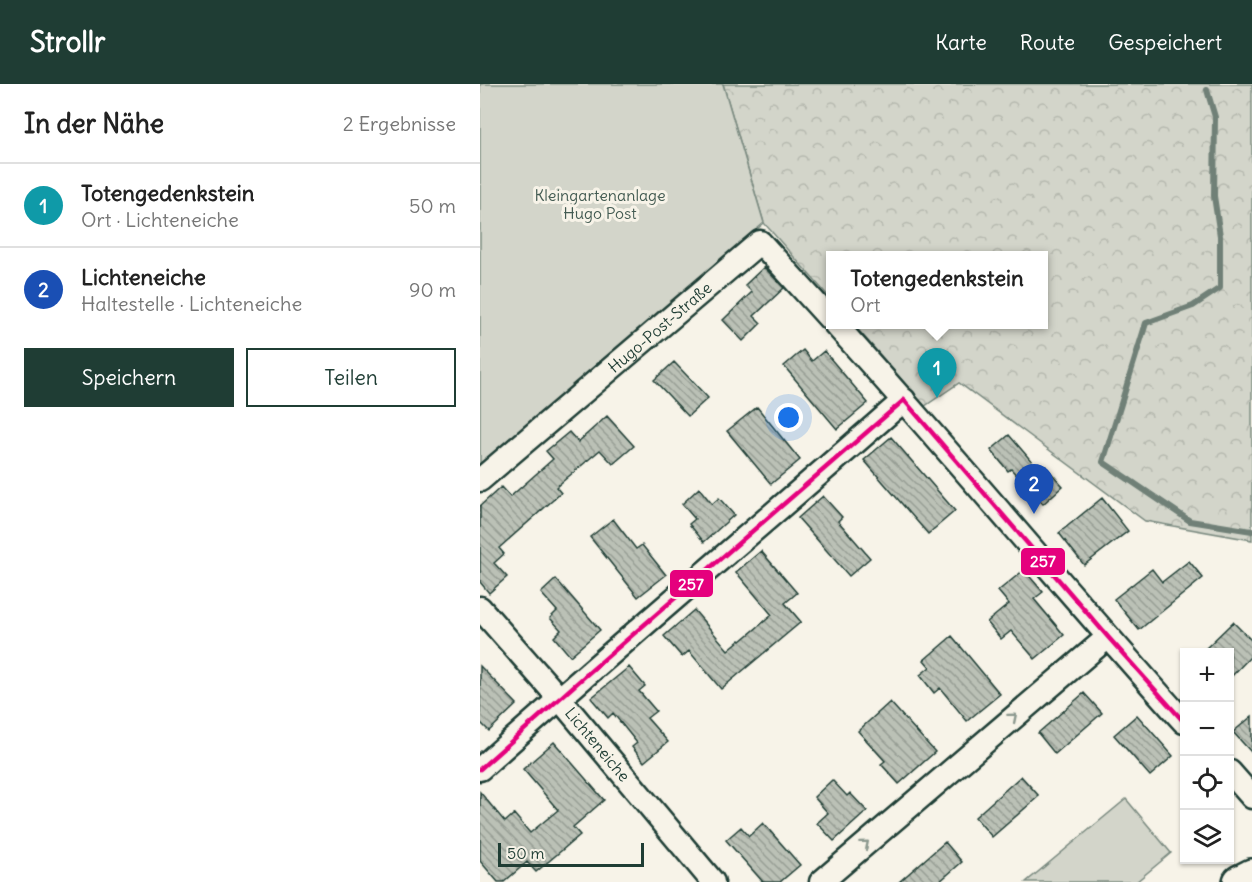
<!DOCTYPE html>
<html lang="de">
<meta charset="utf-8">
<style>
body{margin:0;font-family:Delius,sans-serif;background:#f6f6f6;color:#222}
.controls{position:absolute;right:18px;bottom:18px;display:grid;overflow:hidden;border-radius:0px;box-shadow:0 2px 4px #0004}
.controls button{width:54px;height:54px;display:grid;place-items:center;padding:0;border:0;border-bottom:2px solid #e0e0e0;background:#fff;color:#222;font:30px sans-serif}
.scale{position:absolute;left:18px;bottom:15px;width:146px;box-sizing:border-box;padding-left:6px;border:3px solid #1f3d34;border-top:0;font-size:16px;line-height:21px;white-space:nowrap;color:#1f3d34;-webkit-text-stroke:4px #f7f3e8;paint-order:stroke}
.you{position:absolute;left:309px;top:334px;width:21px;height:21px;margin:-15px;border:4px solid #fff;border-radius:50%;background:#1a73e8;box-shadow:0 0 0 9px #1a73e833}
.badge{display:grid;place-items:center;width:39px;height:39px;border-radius:50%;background:#1f3d34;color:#fff;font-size:20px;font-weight:700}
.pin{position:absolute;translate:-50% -50px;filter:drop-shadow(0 2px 3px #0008)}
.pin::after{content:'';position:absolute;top:32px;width:21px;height:18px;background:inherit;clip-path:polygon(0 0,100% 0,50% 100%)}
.popup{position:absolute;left:346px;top:167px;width:222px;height:78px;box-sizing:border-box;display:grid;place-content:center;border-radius:0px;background:#fff;filter:drop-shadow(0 2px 4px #0005);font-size:20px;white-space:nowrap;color:#767676}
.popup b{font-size:22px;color:#222}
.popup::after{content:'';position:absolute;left:50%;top:100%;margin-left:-12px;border:12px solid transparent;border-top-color:#fff}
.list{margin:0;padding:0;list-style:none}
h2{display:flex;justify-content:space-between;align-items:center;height:78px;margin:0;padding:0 24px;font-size:26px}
h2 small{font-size:20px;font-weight:400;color:#767676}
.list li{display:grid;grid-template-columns:39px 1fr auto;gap:18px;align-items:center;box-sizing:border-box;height:84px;padding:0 24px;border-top:2px solid #e0e0e0}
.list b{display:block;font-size:22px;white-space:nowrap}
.list p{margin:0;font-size:20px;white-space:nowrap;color:#767676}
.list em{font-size:20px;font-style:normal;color:#767676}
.actions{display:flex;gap:12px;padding:18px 24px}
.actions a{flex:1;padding:14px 0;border:2px solid #1f3d34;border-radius:0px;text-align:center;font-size:21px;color:#1f3d34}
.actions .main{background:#1f3d34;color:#fff}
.icon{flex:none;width:33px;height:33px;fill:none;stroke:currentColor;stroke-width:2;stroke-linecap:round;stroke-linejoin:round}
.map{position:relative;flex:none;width:772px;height:798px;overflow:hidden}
header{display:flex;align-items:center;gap:36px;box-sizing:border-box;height:84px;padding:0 30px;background:#1f3d34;color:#fff}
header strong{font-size:28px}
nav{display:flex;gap:33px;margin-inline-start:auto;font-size:21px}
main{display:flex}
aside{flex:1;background:#fff}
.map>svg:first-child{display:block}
</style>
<header>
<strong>Strollr</strong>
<nav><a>Karte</a><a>Route</a><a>Gespeichert</a></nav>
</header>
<main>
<aside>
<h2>In der Nähe<small>2 Ergebnisse</small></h2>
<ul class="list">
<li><span class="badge" style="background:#0f9aa8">1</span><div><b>Totengedenkstein</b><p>Ort · Lichteneiche</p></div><em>50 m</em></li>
<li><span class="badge" style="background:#1a4fb4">2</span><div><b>Lichteneiche</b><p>Haltestelle · Lichteneiche</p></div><em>90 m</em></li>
</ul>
<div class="actions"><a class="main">Speichern</a><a>Teilen</a></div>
</aside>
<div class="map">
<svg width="772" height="798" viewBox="0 0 772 798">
<defs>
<pattern id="forest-crowns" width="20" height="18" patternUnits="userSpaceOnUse" patternTransform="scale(1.5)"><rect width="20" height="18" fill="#d3d5ca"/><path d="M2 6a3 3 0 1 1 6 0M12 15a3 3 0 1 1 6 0" fill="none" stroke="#b5b8ae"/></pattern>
<pattern id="building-back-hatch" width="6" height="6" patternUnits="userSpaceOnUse" patternTransform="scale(1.5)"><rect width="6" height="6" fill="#bbc1b6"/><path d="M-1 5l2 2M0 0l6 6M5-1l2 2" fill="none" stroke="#979e95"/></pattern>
</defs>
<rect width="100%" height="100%" fill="#f7f3e8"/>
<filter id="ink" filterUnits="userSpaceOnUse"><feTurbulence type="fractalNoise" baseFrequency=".0167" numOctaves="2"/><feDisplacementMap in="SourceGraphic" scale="12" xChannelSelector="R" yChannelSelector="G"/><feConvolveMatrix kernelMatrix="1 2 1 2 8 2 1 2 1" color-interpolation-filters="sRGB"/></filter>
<g filter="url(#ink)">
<path fill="url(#forest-crowns)" stroke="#79897f" stroke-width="1.5" d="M243,0H772V456L665,437L479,299L445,322L374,241L564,240V172H350V214L284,139Z"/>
<path fill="#d3d5ca" stroke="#79897f" stroke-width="1.5" d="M0,0H243L284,139L0,381Z
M646,715L691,769L656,798H546Z"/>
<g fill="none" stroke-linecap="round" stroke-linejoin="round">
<path stroke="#6f8077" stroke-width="6" d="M727,6L735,33L734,112L740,152V204L713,222L666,239L623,378L710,437L772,447"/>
</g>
<path fill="url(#building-back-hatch)" stroke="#1f3d34" stroke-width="1.5" d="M284,183L304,204L274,232L281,239L263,257L243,236L272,208L265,201Z
M323,266L332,277L344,267L388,319L357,345L304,282Z
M194,278L228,314L208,332L174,296Z
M277,323L320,376L291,400L247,347Z
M127,332L154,362L133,380L120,366L76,403L81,409L19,464L24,470L14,479L27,493L9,509L0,498V422L21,403L30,413L73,375L66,367L89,348L98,358Z
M529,351L560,387L565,382L583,402L563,420L531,385L528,387L511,366Z
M411,353L475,427L448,450L384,376Z
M219,404L232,420L239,414L254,431L224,458L209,440L215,435L202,420Z
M343,412L362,433L358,437L390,474L369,492L318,434Z
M622,414L648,447L604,481L579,449Z
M133,435L156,465L162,461L186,491L158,513L110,453Z
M281,467L317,509L305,519L321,538L241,605L209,567L202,573L184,552L214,526L248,566L260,556L261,557L292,531L256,488Z
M709,477L723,494L659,546L634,515L672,485L682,498Z
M544,486L563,508L554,515L584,551L555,575L531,547L521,555L507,538L529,520L518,507Z
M76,495L120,546L90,572L74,553L81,546L70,534L77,527L61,509Z
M753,538L772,557V571L750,594V568H722Z
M472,552L520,610L487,637L460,604L454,609L440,591L450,583L444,576Z
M0,582L37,620L9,647L0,638Z
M149,583L165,602L159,607L176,627L167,634L188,658L164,678L152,663L157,659L133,629L128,634L111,614Z
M604,609L622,629L575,670L558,649Z
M410,618L455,668L419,700L401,680L405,677L378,647Z
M657,631L693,672L670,692L634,651Z
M772,632V669L753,648Z
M74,658L124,716L93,743L100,751L56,788L47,778L24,798H18L0,777V708L25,738L34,730L50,749L78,726L43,685Z
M541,692L559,712L512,753L495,733Z
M352,696L367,712L370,709L387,727L354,757L337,739L348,729L334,713Z
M283,739L320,781L300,798H283L246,756L261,743L269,752Z
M465,758L482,778L459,798H419Z"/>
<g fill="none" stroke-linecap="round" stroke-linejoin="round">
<g stroke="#1f3d34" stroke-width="27">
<g id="street">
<path d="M355,240C474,371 586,507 704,638"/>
<path id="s1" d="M0,396L280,158L350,235"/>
<path id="s2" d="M0,524L79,614L233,798"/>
<path d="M0,685C139,560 283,440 424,316"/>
<path d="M750,688L772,713"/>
<path d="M341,798L628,553"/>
</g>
</g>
<g stroke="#1f3d34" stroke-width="38">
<path id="secondary" d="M760,798L772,792"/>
</g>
<use href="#street" stroke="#f7f3e8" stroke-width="22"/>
<use href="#secondary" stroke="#f7f3e8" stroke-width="33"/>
<g stroke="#f7f3e8" stroke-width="9">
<path id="bus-1" d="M424,316L628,553L704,638
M0,685L105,592L424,316"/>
</g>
<use href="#bus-1" stroke="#e5007d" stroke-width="4.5"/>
</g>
<defs><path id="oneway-chevron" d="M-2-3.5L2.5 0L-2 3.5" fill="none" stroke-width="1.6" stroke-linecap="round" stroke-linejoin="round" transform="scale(1.5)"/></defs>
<g stroke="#8b988e">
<use href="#oneway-chevron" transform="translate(533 633) rotate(-40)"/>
<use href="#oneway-chevron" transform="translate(385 760) rotate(-40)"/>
</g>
</g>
<g text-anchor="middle" stroke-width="6" stroke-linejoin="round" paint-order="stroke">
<g font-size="16" fill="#435b52" stroke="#f7f3e8">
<text x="120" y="117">Kleingartenanlage<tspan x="120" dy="18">Hugo Post</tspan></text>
</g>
<g font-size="16" fill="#1f3d34" stroke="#f7f3e8">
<text dy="6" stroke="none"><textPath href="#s1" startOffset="236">Hugo-Post-Straße</textPath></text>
<text dy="6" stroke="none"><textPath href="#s2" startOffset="180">Lichteneiche</textPath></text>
</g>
</g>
<g stroke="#f7f3e8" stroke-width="2">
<rect x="540" y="463" width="46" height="29" rx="6" fill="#e5007d"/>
<rect x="189" y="485" width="45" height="29" rx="6" fill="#e5007d"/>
</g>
<g font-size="16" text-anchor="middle" font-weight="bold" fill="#fff">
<text x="563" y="483">257</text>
<text x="211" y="506">257</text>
</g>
</svg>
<div class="controls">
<button>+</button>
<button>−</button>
<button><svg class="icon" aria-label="locate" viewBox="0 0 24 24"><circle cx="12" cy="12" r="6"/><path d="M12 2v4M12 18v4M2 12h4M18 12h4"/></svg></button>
<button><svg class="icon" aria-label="layers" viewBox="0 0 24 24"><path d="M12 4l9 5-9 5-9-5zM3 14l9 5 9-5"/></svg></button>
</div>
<div class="scale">50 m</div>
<div class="you"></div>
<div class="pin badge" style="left:457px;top:314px;background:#0f9aa8">1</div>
<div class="popup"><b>Totengedenkstein</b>Ort</div>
<div class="pin badge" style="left:554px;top:430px;background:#1a4fb4">2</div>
</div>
</main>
